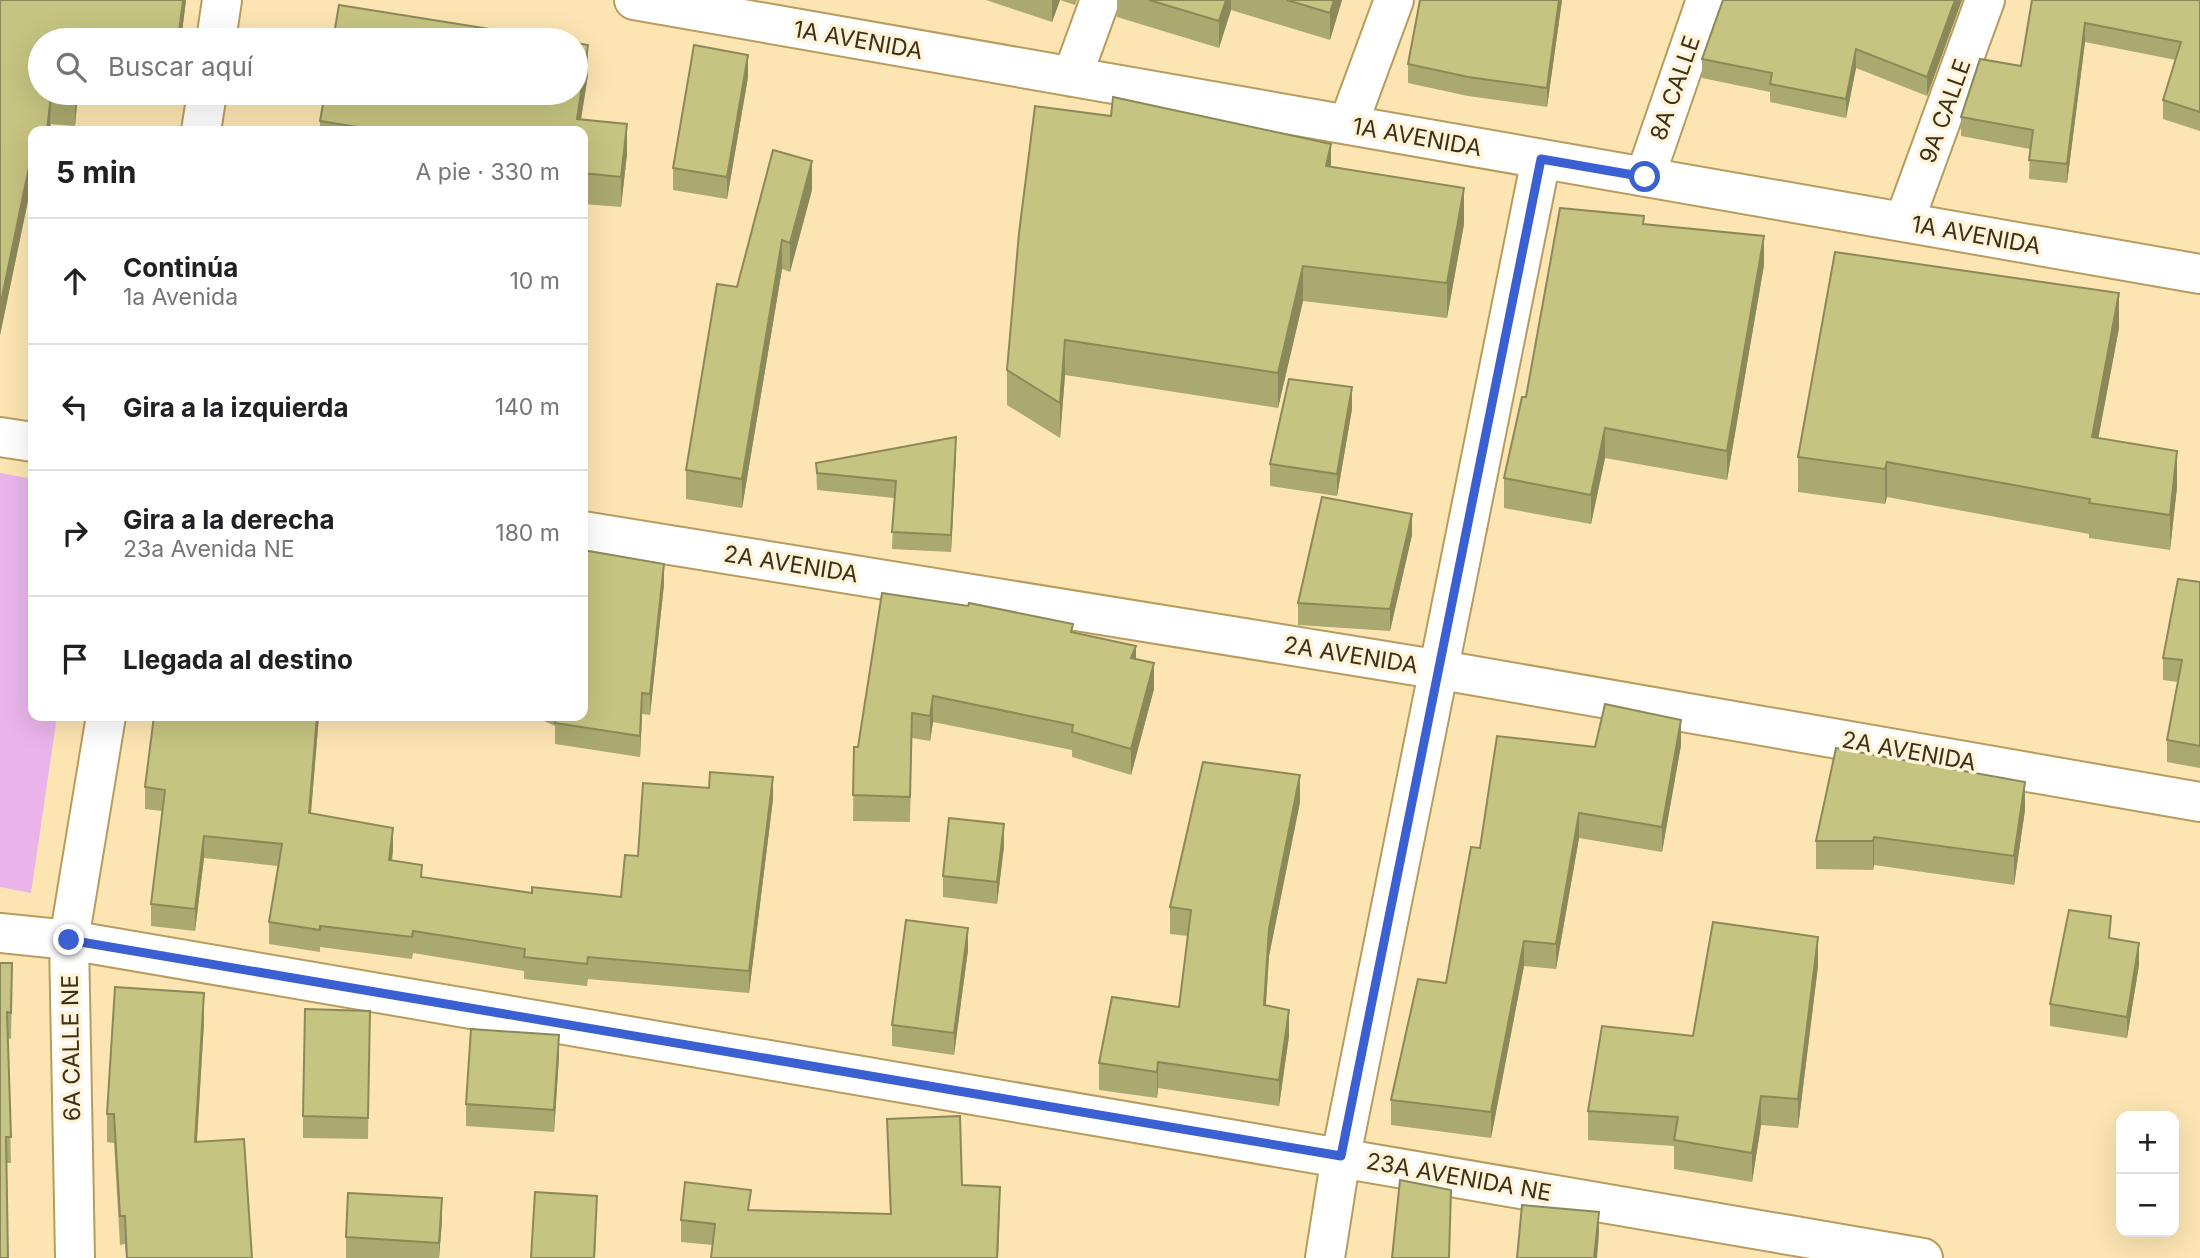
<!DOCTYPE html>
<html lang="es">
<meta charset="utf-8">
<style>
body{margin:0;font-family:Inter,sans-serif;background:#f6f6f6;color:#202124}
.controls{position:absolute;right:21px;bottom:21px;display:grid;overflow:hidden;border-radius:14px;box-shadow:0 7px 28px #0002}
.controls button{width:63px;height:63px;display:grid;place-items:center;padding:0;border:0;border-bottom:2px solid #e0e0e0;background:#fff;color:#202124;font:35px sans-serif}
.stop{position:absolute;width:21px;height:21px;margin:-16px;border:5px solid #3b60d1;border-radius:50%;background:#fff}
.stop.end{background:#3b60d1;border-color:#fff;box-shadow:0 2px 7px #0008}
.list{margin:0;padding:0;list-style:none}
h2{display:flex;justify-content:space-between;align-items:center;height:91px;margin:0;padding:0 28px;font-size:30px}
h2 small{font-size:23px;font-weight:400;color:#757577}
.list li{display:grid;grid-template-columns:46px 1fr auto;gap:21px;align-items:center;box-sizing:border-box;height:126px;padding:0 28px;border-top:2px solid #e0e0e0}
.list b{display:block;font-size:26px;white-space:nowrap}
.list p{margin:0;font-size:23px;white-space:nowrap;color:#757577}
.list em{font-size:23px;font-style:normal;color:#757577}
.icon{flex:none;width:38px;height:38px;fill:none;stroke:currentColor;stroke-width:2;stroke-linecap:round;stroke-linejoin:round}
.map{position:relative;flex:none;width:2200px;height:1258px;overflow:hidden}
.search{position:absolute;background:#fff;box-shadow:0 7px 28px #0002;left:28px;top:28px;width:560px;height:77px;display:flex;align-items:center;gap:18px;box-sizing:border-box;padding:0 24px;border-radius:38px;color:#757577;font-size:26px}
.panel{position:absolute;background:#fff;box-shadow:0 7px 28px #0002;left:28px;top:126px;width:560px;height:595px;border-radius:14px}
.map>svg:first-child{display:block}
</style>
<div class="map">
<svg width="2200" height="1258" viewBox="0 0 2200 1258">
<rect width="100%" height="100%" fill="#fce5b2"/>
<path fill="#eab4ea" d="M0,473L33,479V716H57L31,893L0,887Z"/>
<g fill="none" stroke-linecap="round" stroke-linejoin="round">
<g stroke="#b89c5e" stroke-width="42">
<path id="minor" d="M634,0L2200,274
M216,40L222,0
M1072,77L1100,0
M1348,125L1394,0
M201,131L207,93
M1645,177L1706,0
M1904,222L1985,0
M0,437L33,442
M583,531L1441,670L2200,802
M0,933L69,940L1923,1258
M75,1258L69,940L106,716
M1325,1258L1341,1156L1541,159"/>
</g>
<use href="#minor" stroke="#fff" stroke-width="38"/>
</g>
<path fill="#aaa96f" d="M0,0H186L181,40H40V93H175L173,105L78,93L75,126L51,124L50,131H33V191H30L0,335Z
M986,0H1077L1075,5L1060,0L1052,22Z
M1117,0H1342L1330,40L1231,10L1219,48L1117,17Z
M1562,0L1547,107L1468,96L1408,83V64Z
M1723,0H1962L1927,96L1856,68L1846,118L1770,102V92L1702,78V59Z
M2032,0H2200V131L2163,119V100L2176,60L2085,42L2067,183L2029,179L2030,149L1961,136V117L2021,66Z
M588,75L581,119L627,154L621,207L583,204V131H320V121Z
M748,77L727,199L673,190V168Z
M1331,167L1464,224L1447,318L1303,301L1278,408L1065,375L1060,438L1007,405V370Z
M812,190L790,272L782,269L742,508L686,499V470L737,287Z
M1644,224L1764,265L1727,480L1605,458L1591,524L1504,508V478L1526,397Z
M2119,328L2098,438L2177,487L2170,550L2089,538V534L1887,497L1885,504L1798,492V457Z
M1352,409L1337,496L1270,486V464Z
M956,454L951,552L892,549L894,498L817,490L816,463Z
M1412,535L1390,631L1298,625V603Z
M2200,582V768L2167,762V740L2178,682L2163,680V658Z
M664,584L650,715L642,714L640,757L555,744V726L533,716H583Z
M968,606L1073,632L1136,659L1154,689L1131,775L1072,757V750L933,722L930,741L912,738L910,822L853,821L854,747H858Z
M154,716H319L311,813L393,850L392,861L422,878L532,893L621,897L638,856L773,799L749,993L588,979L587,986L524,979V971L413,953L412,959L320,947V952L269,944V922L278,866L204,858L195,931L151,926V904L162,811L145,809V787Z
M1681,745L1662,852L1579,838L1556,969L1524,966L1491,1138L1391,1125V1100L1446,983L1480,848L1595,747Z
M1300,802L1269,956L1266,1005L1289,1036L1279,1106L1158,1088L1157,1098L1099,1090V1063L1179,1007L1188,936L1170,934V907Z
M2025,810L2014,885L1874,865L1873,870L1816,869V841Z
M1004,846L997,904L943,897V876Z
M2111,938L2139,965L2127,1038L2050,1026V1004Z
M968,950L954,1055L892,1046V1025Z
M0,963L12,990L11,1039L8,1038L11,1163H6Z
M1818,966L1798,1128L1761,1125L1752,1182L1674,1169V1146L1588,1140V1111L1693,1036Z
M370,1011L368,1139L303,1138V1116Z
M204,1022L197,1142L252,1258H126L125,1244L120,1245L114,1143L107,1142V1114Z
M559,1057L554,1132L466,1126V1104Z
M887,1119L962,1185L1000,1209L998,1258H711L712,1245L681,1242V1220L751,1211L890,1214Z
M442,1220L439,1258H346V1237Z"/>
<path fill="#8b895a" d="M183,0H186L181,40H178Z
M1052,0H1060L1052,22Z
M1226,0H1231V10L1219,48V21Z
M1334,0H1342L1330,40V13Z
M1559,0H1562L1547,107V88Z
M1955,0H1962L1927,96V77Z
M2085,23V42L2067,183V164Z
M588,45V75L579,131L577,119Z
M1856,49V68L1846,118V99Z
M748,55V77L727,199V177Z
M75,93H78L75,126Z
M51,95L50,131H47Z
M627,124V154L621,207V177Z
M1331,144V179L1326,166Z
M812,161V190L790,272V243Z
M30,162V191L0,335V307Z
M1464,188V224L1447,318V283Z
M1764,236V265L1727,480V451Z
M782,240V269L742,508V479Z
M1303,266V301L1278,408V373Z
M2119,293V328L2092,472V437Z
M1065,340V375L1060,438V403Z
M1352,387V409L1337,496V474Z
M1605,428V458L1591,524V495Z
M956,437V454L951,552V535Z
M2177,451V487L2170,550V515Z
M1887,462V497L1885,504V469Z
M1412,514V535L1390,631V609Z
M664,564V584L650,715V694Z
M1136,646V672L1131,658Z
M1154,663V689L1131,775V749Z
M642,693V714L640,757V736Z
M933,696V722L930,741V716Z
M317,716H319L309,835V813Z
M1681,720V745L1662,852V827Z
M1300,775V802L1269,956L1264,1031V1005L1269,929Z
M773,777V799L749,993V971Z
M2025,782V810L2014,885V856Z
M1579,813V838L1556,969V944Z
M1004,824V846L997,904V882Z
M393,828V850L389,882V860Z
M204,836V858L195,931V909Z
M1874,837V865L1873,870V841Z
M968,928V950L954,1055V1033Z
M1818,937V966L1798,1128V1099Z
M1524,941V966L1491,1138V1112Z
M2139,943V965L2127,1038V1017Z
M204,993V1022L195,1171V1142Z
M1289,1010V1036L1279,1106V1080Z
M559,1035V1057L554,1132V1110Z
M1158,1062V1088L1157,1098V1072Z
M1761,1096V1125L1752,1182V1153Z
M1000,1187L998,1258H997Z
M597,1196L595,1258H594Z
M442,1198V1220L439,1258V1243Z
M1599,1212V1234L1597,1258H1594Z"/>
<path fill="#c6c481" stroke="#8b895a" stroke-width="2" d="M0,0H183L178,40H40V93H75V98L51,95L47,131H33V163L30,162L0,307Z
M1149,0H1226L1219,21Z
M1287,0H1334L1330,13Z
M1420,0H1559L1547,88L1468,77L1408,64Z
M1723,0H1955L1927,77L1856,49L1846,99L1770,84L1772,73L1702,59Z
M2032,0H2200V112L2163,100L2181,42L2085,23L2067,164L2029,160L2033,130L1961,117L1980,59L2021,66Z
M339,5L559,40H333Z
M576,43L588,45L577,119L627,124L621,177L583,173V131H382L320,121L325,93H576Z
M694,45L748,55L727,177L673,168Z
M1113,97L1331,144L1326,166L1464,188L1447,283L1303,266L1278,373L1065,340L1060,403L1007,370L1019,233L1035,106L1111,116Z
M773,150L812,161L790,243L782,240L742,479L686,470L717,284L737,287Z
M1560,208L1644,216L1643,224L1764,236L1727,451L1605,428L1591,495L1504,478L1522,397H1526Z
M1835,252L2119,293L2092,437L2177,451L2170,515L2089,503L2090,499L1887,462L1885,469L1798,457Z
M1289,379L1352,387L1337,474L1270,464Z
M956,437L951,535L892,532L896,481L817,473L816,463Z
M1322,497L1412,514L1390,609L1298,603Z
M583,550L664,564L650,694L642,693L640,736L555,723L556,716H583Z
M2178,579L2200,582V746L2167,740L2182,660L2163,658Z
M882,593L968,606L969,603L1073,624L1071,632L1136,646L1131,658L1154,663L1131,749L1072,732L1073,725L933,696L930,716L912,713L910,797L853,795L854,747H858Z
M1605,704L1681,720L1662,827L1579,813L1556,944L1524,941L1491,1112L1391,1100L1418,979L1446,983L1471,847L1480,848L1497,736L1595,747Z
M154,716H317L309,813L393,828L389,860L422,865L421,877L532,893V887L621,897L625,855L638,856L643,783L709,788L710,772L773,777L749,971L588,957L587,964L524,957L525,949L413,931L412,937L320,926V930L269,922L282,844L204,836L195,909L151,904L165,790L145,787Z
M1836,748L2025,782L2014,856L1874,837L1873,841H1816Z
M1203,762L1300,775L1269,929L1264,1005L1289,1010L1279,1080L1158,1062L1157,1072L1099,1063L1112,997L1179,1007L1191,910L1170,907Z
M949,818L1004,824L997,882L943,876Z
M2069,910L2111,916L2109,938L2139,943L2127,1017L2050,1004Z
M906,920L968,928L954,1033L892,1025Z
M1713,922L1818,937L1798,1099L1761,1096L1752,1153L1674,1140L1678,1117L1588,1111L1602,1026L1693,1036Z
M0,963H12L11,1013L7,1012L11,1137H6L8,1258H0Z
M115,987L204,993L195,1142L244,1139L252,1258H127L125,1216H120L114,1114H107Z
M305,1009L370,1011L368,1118L303,1116Z
M471,1029L559,1035L554,1110L466,1104Z
M960,1116L962,1185L1000,1187L997,1258H711L715,1224L681,1220L685,1182L751,1190L748,1210L891,1214L887,1119Z
M1400,1180L1451,1190L1449,1258H1392Z
M535,1192L597,1196L594,1258H531Z
M348,1193L442,1198L439,1243L346,1237Z
M1522,1205L1599,1212L1594,1258H1517Z"/>
<g fill="none" stroke-linecap="round" stroke-linejoin="round">
<path stroke="#3b60d1" stroke-width="9" d="M69,940L1341,1156L1541,159L1645,177"/>
</g>
<g text-anchor="middle" stroke-width="7" stroke-linejoin="round" paint-order="stroke">
<g font-size="23" fill="#3c3117" stroke="#fff3da">
<text transform="translate(858 40) rotate(10)" y="8">1A AVENIDA</text>
<text transform="translate(1675 88) rotate(-71)" y="8">8A CALLE</text>
<text transform="translate(1945 111) rotate(-70)" y="8">9A CALLE</text>
<text transform="translate(1417 137) rotate(10)" y="8">1A AVENIDA</text>
<text transform="translate(1976 235) rotate(10)" y="8">1A AVENIDA</text>
<text transform="translate(791 564) rotate(9)" y="8">2A AVENIDA</text>
<text transform="translate(1351 655) rotate(9)" y="8">2A AVENIDA</text>
<text transform="translate(1909 751) rotate(10)" y="8">2A AVENIDA</text>
<text transform="translate(71 1048) rotate(-91)" y="8">6A CALLE NE</text>
<text transform="translate(1459 1177) rotate(10)" y="8">23A AVENIDA NE</text>
</g>
</g>
</svg>
<div class="controls">
<button>+</button>
<button>−</button>
</div>
<div class="stop" style="left:1645px;top:177px"></div>
<div class="stop end" style="left:69px;top:940px"></div>
<div class="search"><svg class="icon" aria-label="search" viewBox="0 0 24 24"><circle cx="10" cy="10" r="6"/><path d="M15 15l6 6"/></svg>Buscar aquí</div>
<section class="panel">
<h2>5 min<small>A pie · 330 m</small></h2>
<ul class="list">
<li><svg class="icon" aria-label="ahead" viewBox="0 0 24 24"><path d="M12 20V5M6 11l6-6 6 6"/></svg><div><b>Continúa</b><p>1a Avenida</p></div><em>10 m</em></li>
<li><svg class="icon" aria-label="left" viewBox="0 0 24 24"><path d="M17 20v-9H6M10 6l-5 5 5 5"/></svg><div><b>Gira a la izquierda</b></div><em>140 m</em></li>
<li><svg class="icon" aria-label="right" viewBox="0 0 24 24"><path d="M7 20v-9h11M14 6l5 5-5 5"/></svg><div><b>Gira a la derecha</b><p>23a Avenida NE</p></div><em>180 m</em></li>
<li><svg class="icon" aria-label="arrive" viewBox="0 0 24 24"><path d="M6 21V4h12l-3 4 3 4H6"/></svg><div><b>Llegada al destino</b></div></li>
</ul>
</section>
</div>
